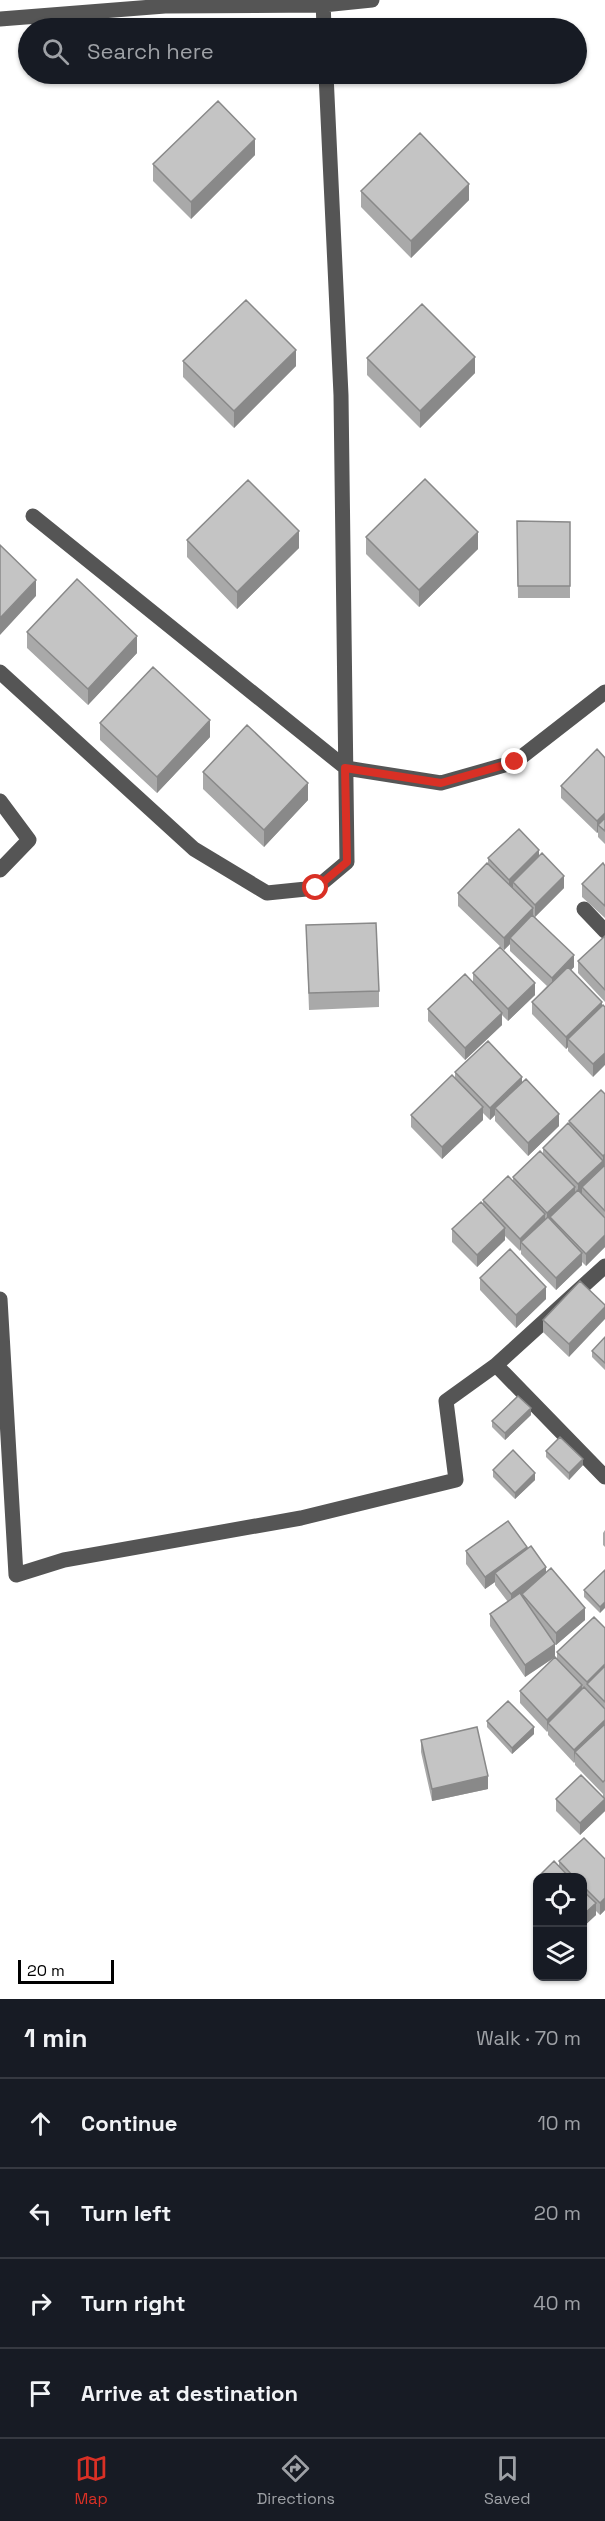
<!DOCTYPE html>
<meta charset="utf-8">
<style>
body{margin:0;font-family:"Space Grotesk",sans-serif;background:#20242c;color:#f1f3f6}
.controls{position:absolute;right:18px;bottom:18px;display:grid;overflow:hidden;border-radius:12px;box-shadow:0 2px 4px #0004}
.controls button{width:54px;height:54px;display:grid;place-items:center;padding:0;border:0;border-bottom:2px solid #363941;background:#171b24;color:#f1f3f6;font:30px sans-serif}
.scale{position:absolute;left:18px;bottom:15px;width:96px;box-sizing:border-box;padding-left:6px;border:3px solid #000;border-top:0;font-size:16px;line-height:21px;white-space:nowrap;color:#000;-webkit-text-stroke:4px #fff;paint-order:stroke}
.stop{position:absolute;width:18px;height:18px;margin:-14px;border:4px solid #d93025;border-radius:50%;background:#fff}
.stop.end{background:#d93025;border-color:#fff;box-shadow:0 2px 6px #0008}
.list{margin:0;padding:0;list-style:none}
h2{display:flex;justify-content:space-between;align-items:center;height:78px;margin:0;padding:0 24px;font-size:26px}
h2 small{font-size:20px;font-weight:400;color:#9ea1a6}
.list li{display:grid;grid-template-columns:39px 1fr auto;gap:18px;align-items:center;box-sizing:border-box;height:90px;padding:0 24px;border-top:2px solid #363941}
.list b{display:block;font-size:22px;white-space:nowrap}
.list em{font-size:20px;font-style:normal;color:#9ea1a6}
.icon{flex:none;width:33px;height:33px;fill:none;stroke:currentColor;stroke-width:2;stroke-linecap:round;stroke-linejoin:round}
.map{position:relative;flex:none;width:605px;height:1999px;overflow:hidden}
.search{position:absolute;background:#171b24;box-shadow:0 2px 4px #0004;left:18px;right:18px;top:18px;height:66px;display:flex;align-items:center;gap:15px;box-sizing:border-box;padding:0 21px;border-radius:33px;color:#9ea1a6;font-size:22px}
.sheet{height:438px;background:#171b24}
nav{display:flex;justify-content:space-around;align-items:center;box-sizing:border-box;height:84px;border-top:2px solid #363941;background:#171b24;font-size:16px;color:#9ea1a6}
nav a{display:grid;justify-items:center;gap:3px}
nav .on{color:#d93025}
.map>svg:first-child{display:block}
</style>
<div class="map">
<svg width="605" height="1999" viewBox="0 0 605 1999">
<rect width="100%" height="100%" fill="#fff"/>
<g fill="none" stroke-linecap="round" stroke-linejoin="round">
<path stroke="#555" stroke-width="15" d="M323,0L324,28
M0,19L165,6L323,5L372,0
M33,516L346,768L441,783L515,762L605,692
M0,672L194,849L267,893L316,888L347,862L341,395L326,74
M0,801L29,840L0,870
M584,909L605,931
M605,1266L496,1365L605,1477
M0,1299L16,1575L64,1560L301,1518L456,1480L446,1401L496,1365"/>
</g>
<path fill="#a9a9a9" d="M255,155L191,219L153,181V164Z
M361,191L469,200L411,258L361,207Z
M367,358L475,373L420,428L367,375Z
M183,361L296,366L234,428L183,377Z
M517,521L570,522V598H518Z
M366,537L478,549L419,607L366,554Z
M187,540L299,548L237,609L187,557Z
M27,632L137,653L88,705L27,648Z
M100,723L210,737L157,793L100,740Z
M605,758V844L598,837V832L597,833L561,798V786Z
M203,772L308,800L264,847L203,789Z
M539,856L564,888L535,917L574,967L571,970L602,1002L593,1077L568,1051V1047L566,1049L532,1014V1002L547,986L510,951V944L504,950L458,906V893L488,864V858Z
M605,866V918L582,897V884Z
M306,925L379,991V1007L309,1010Z
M605,936V1002L578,973V961Z
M473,973L535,995L508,1021L502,1015V1025L465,1060L428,1021V1009L473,982Z
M455,1072L522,1082L559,1126L528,1156L495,1121V1115L490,1120L483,1113V1120L442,1159L411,1127V1115L455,1078Z
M605,1094V1247L586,1266L582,1262V1265L556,1290L521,1254V1249L520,1251L505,1236V1240L477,1267L452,1242V1229L483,1204V1200L513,1181V1177L543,1154V1148L569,1125V1121Z
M480,1278L546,1299L516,1328L480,1290Z
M580,1281L569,1357L543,1332V1320Z
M605,1337V1370L592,1357V1351Z
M531,1415L505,1440L492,1427V1421Z
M546,1451L583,1465L569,1480L546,1457Z
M493,1470L535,1480L515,1499L493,1477Z
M605,1530V1547L603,1545V1533Z
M527,1549L585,1620L556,1645L553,1641L555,1657L525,1677L490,1626V1614L508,1602L495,1585V1582L485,1589L466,1564V1551Z
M605,1570L600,1613L584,1597V1590Z
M605,1628V1799L603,1797V1794L575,1765V1762L574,1763L548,1735V1731L547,1732L520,1703V1691L557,1660V1652Z
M487,1721L534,1734L512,1754L487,1727Z
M421,1740L488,1789L432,1801L421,1752Z
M556,1799L605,1811L580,1835L556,1811Z
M584,1838L605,1859V1910L600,1915L596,1911V1915L582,1928V1878H537V1897L534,1893V1881L554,1861L559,1866V1861Z"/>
<path fill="#898989" d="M255,139V155L191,219V202Z
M469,184V200L411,258V241Z
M296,350V366L234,428V411Z
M475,357V373L420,428V411Z
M299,531V548L237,609V592Z
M478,532V549L419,607V590Z
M36,580V596L0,635V618Z
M137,636V653L88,705V689Z
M210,720V737L157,793V777Z
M308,783V800L264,847V830Z
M605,813V825H598V832L597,833V821Z
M539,850V862L513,882V888L509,892V880Z
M564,876V888L535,917V905Z
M533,908V920L510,938V944L504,950V938Z
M574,955V967L552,990V978Z
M535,983V995L508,1021V1009Z
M602,1002V1014L568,1039V1047L566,1049V1037Z
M502,1013V1025L465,1060V1048Z
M605,1053V1065L593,1077V1064Z
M522,1077V1089L495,1108V1115L490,1120V1108Z
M483,1107V1120L442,1159V1147Z
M559,1114V1126L528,1156V1143Z
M605,1154V1166L582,1187V1193L578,1197V1184L603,1161V1156Z
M575,1187V1199L550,1217V1222L547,1225V1213Z
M545,1214V1226L521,1242V1249L520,1251V1239Z
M505,1228V1240L477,1267V1255Z
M605,1235V1247L586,1266V1254Z
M582,1253V1265L556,1290V1278Z
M546,1287V1299L516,1328V1315Z
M605,1307V1319L569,1357V1344Z
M531,1408V1415L505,1440V1433Z
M583,1459V1465L569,1480V1473Z
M535,1473V1480L515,1499V1493Z
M527,1547V1559L495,1573V1582L485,1589V1577Z
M546,1567V1579L522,1594V1597L511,1606V1594Z
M605,1602V1608L600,1613V1607Z
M585,1608V1620L556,1645V1633Z
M555,1644V1657L525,1677V1665Z
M605,1664V1676L587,1684V1694V1682Z
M582,1685V1698L548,1723L547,1732V1720Z
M605,1720V1733L575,1752L574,1763V1750Z
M534,1727V1734L512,1754V1748Z
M488,1776V1789L432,1801V1789Z
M605,1799V1811L580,1835V1823Z
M605,1898V1910L600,1915V1903Z
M596,1903V1915L582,1928V1916Z"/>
<path fill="#c4c4c4" stroke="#898989" stroke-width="1.5" d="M218,101L255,139L191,202L153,164Z
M420,133L469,184L411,241L361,191Z
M246,300L296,350L234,411L183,361Z
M422,304L475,357L420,411L367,358Z
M425,479L478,532L419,590L366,537Z
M248,480L299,531L237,592L187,540Z
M517,521L570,522V586H518Z
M0,545L36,580L0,618Z
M77,579L137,636L88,689L27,632Z
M153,667L210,720L157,777L100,723Z
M247,725L308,783L264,830L203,772Z
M597,749L605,758V813L597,821L561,786Z
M605,818V831L598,825Z
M519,829L539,850L509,880L488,858Z
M542,853L564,876L535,905L513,882Z
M487,863L533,908L504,938L458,893Z
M603,863L605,866V906L582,884Z
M532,915L574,955L552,978L510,938Z
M376,923L379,991L309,993L306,925Z
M605,936V990L578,961Z
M500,947L535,983L508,1009L473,973Z
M568,967L602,1002L566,1037L532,1002Z
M465,974L502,1013L465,1048L428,1009Z
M603,1005L605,1007V1053L593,1064L568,1039Z
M488,1041L522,1077L490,1108L455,1072Z
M452,1075L483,1107L442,1147L411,1115Z
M526,1079L559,1114L528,1143L495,1108Z
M601,1090L605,1094V1154L603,1156L569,1121Z
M568,1123L603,1161L578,1184L543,1148Z
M540,1151L575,1187L547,1213L513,1177Z
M605,1165V1211L582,1187Z
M508,1176L545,1214L520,1239L483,1200Z
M578,1190L605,1218V1235L586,1254L550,1217Z
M481,1202L505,1228L477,1255L452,1229Z
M548,1217L582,1253L556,1278L521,1242Z
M510,1249L546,1287L516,1315L480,1278Z
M580,1281L605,1305V1307L569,1344L543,1320Z
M605,1337V1363L592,1351Z
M518,1396L531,1408L505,1433L492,1421Z
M560,1437L583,1459L569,1473L546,1451Z
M513,1450L535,1473L515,1493L493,1470Z
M508,1521L527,1547L485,1577L466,1551Z
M531,1546L546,1567L511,1594L495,1573Z
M551,1568L585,1608L556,1633L522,1594Z
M605,1570V1602L600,1607L584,1590Z
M520,1593L555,1644L525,1665L490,1614Z
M594,1617L605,1628V1664L587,1682L557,1652Z
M555,1657L582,1685L547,1720L520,1691Z
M605,1666V1702L587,1684Z
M584,1687L605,1709V1720L574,1750L548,1723Z
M508,1701L534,1727L512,1748L487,1721Z
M605,1724V1780L603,1782L575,1752Z
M477,1727L488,1776L432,1789L421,1740Z
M581,1775L605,1799L580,1823L556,1799Z
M584,1838L605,1859V1898L600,1903L582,1885V1878H575L559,1861Z
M554,1861L570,1878H537V1884L534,1881Z
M582,1890L596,1903L582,1916Z"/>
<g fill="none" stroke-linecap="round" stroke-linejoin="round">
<path stroke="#d93025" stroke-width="8" d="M316,888L347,862L345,768L441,783L515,762"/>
</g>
</svg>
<div class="controls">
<button><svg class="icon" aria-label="locate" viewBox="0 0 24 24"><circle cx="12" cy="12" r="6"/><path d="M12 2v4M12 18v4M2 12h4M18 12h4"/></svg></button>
<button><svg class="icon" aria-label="layers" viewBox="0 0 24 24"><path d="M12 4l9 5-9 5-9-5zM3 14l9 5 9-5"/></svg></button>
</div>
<div class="scale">20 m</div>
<div class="stop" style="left:316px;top:888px"></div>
<div class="stop end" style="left:515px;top:762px"></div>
<div class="search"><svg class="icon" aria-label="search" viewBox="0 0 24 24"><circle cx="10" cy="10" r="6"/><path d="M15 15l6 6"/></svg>Search here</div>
</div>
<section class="sheet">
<h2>1 min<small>Walk · 70 m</small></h2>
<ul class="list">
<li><svg class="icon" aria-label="ahead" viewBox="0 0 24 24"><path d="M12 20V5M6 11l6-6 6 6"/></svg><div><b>Continue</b></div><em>10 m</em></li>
<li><svg class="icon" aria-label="left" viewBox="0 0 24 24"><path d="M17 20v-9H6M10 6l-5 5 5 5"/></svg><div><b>Turn left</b></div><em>20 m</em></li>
<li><svg class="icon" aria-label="right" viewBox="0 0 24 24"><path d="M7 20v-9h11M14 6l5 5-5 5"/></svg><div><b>Turn right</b></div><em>40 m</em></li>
<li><svg class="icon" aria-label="arrive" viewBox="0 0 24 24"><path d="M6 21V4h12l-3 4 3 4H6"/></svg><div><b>Arrive at destination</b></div></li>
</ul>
</section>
<nav>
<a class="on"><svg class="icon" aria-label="map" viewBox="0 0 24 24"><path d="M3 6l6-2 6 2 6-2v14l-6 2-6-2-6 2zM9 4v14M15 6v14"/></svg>Map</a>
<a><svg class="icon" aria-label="directions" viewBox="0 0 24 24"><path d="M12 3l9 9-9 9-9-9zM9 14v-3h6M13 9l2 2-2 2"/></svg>Directions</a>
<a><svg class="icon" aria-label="saved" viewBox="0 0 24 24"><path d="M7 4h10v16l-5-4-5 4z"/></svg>Saved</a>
</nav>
